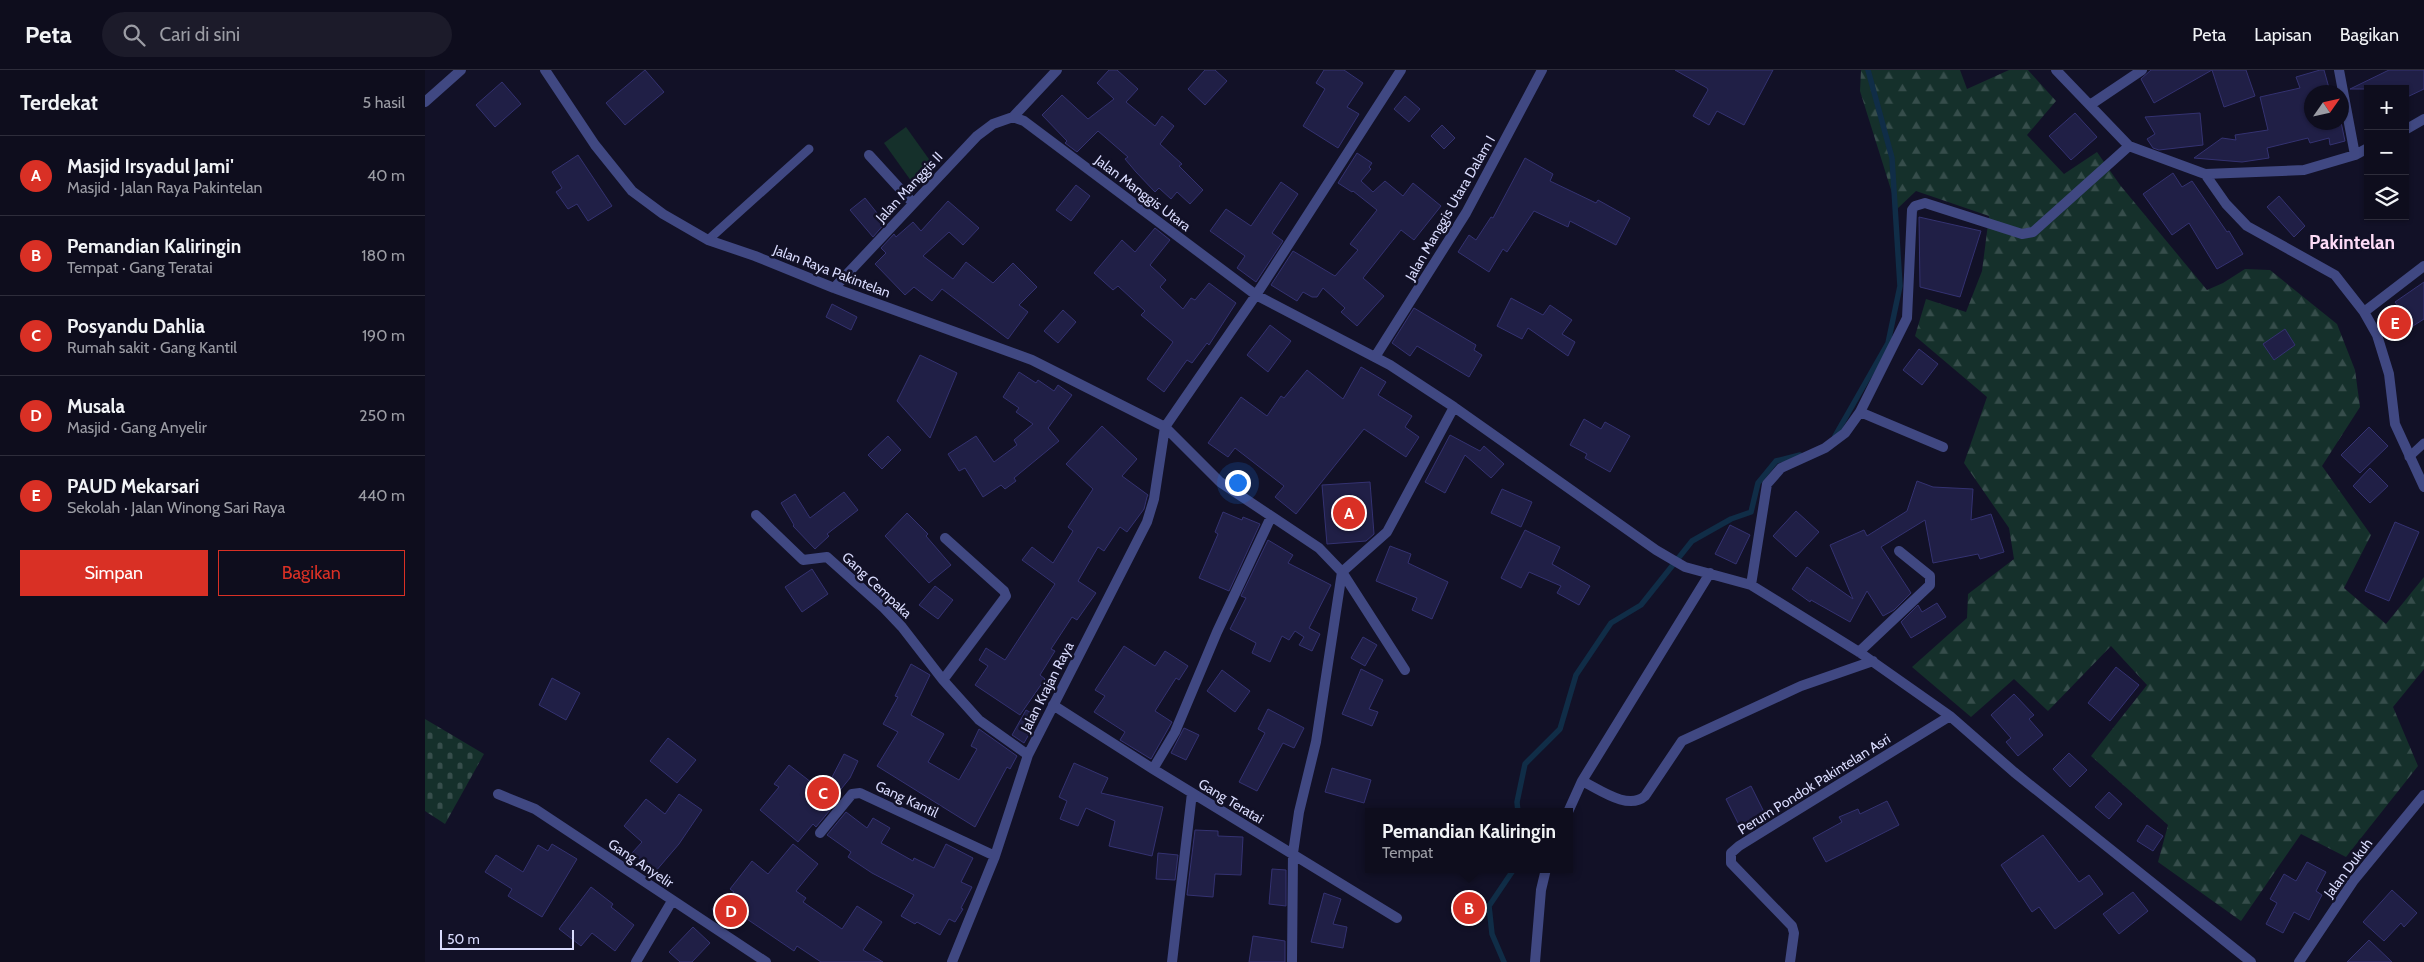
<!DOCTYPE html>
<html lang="id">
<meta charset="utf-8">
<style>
body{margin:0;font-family:Cabin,sans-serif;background:#1c1b2a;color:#f1f3f6}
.controls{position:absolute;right:15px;top:15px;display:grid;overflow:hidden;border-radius:0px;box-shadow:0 1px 4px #0004}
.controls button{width:45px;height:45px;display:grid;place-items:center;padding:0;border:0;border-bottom:1px solid #2e2d3b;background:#0e0d1d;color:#f1f3f6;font:25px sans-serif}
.compass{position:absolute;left:1879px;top:15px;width:45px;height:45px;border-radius:50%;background:#0e0d1d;box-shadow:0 1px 4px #0004;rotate:56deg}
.scale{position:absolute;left:15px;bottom:12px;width:134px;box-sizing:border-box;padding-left:5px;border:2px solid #d9dbfd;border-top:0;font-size:14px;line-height:18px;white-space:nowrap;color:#d9dbfd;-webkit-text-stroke:4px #121127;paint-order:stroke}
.you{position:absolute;left:812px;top:412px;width:18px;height:18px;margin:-12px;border:4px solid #fff;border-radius:50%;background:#1a73e8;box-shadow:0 0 0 8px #1a73e833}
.badge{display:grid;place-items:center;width:32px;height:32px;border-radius:50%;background:#d93025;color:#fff;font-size:16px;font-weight:700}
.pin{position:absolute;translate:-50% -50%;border:2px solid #fff;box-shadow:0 1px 5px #0006}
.popup{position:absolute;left:940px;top:738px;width:208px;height:65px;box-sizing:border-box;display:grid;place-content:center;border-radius:0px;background:#0e0d1d;filter:drop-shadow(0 1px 4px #0005);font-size:16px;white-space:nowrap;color:#9b9ca4}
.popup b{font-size:19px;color:#f1f3f6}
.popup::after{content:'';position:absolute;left:50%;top:100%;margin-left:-10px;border:10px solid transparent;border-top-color:#0e0d1d}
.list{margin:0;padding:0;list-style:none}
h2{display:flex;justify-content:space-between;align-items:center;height:65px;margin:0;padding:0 20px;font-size:21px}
h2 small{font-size:16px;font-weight:400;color:#9b9ca4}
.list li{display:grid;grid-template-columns:32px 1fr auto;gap:15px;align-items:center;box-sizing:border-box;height:80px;padding:0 20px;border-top:1px solid #2e2d3b}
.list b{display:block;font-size:19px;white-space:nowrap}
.list p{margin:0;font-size:16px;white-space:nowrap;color:#9b9ca4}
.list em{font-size:16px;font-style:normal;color:#9b9ca4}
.actions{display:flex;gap:10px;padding:15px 20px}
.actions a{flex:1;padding:11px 0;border:1px solid #d93025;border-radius:0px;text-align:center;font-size:18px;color:#d93025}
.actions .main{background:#d93025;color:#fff}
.icon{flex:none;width:28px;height:28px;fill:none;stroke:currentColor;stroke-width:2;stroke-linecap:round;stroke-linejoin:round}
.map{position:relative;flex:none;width:1999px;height:892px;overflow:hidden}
header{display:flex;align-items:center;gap:30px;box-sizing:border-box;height:70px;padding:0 25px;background:#0e0d1d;border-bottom:1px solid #2e2d3b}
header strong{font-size:24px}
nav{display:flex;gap:28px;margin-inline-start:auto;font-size:18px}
.search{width:350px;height:45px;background:#1c1b2a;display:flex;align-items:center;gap:12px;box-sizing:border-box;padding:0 18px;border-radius:28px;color:#9b9ca4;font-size:19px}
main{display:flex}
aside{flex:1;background:#0e0d1d}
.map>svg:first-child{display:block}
</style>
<header>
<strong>Peta</strong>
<div class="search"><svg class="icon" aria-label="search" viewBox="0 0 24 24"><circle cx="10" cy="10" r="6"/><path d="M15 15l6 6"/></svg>Cari di sini</div>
<nav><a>Peta</a><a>Lapisan</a><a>Bagikan</a></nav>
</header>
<main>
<aside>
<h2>Terdekat<small>5 hasil</small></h2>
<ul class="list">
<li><span class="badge">A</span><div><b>Masjid Irsyadul Jami'</b><p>Masjid · Jalan Raya Pakintelan</p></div><em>40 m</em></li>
<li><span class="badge">B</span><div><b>Pemandian Kaliringin</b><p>Tempat · Gang Teratai</p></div><em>180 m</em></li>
<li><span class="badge">C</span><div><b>Posyandu Dahlia</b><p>Rumah sakit · Gang Kantil</p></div><em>190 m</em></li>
<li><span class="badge">D</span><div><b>Musala</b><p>Masjid · Gang Anyelir</p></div><em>250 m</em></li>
<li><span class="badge">E</span><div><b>PAUD Mekarsari</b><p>Sekolah · Jalan Winong Sari Raya</p></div><em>440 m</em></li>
</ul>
<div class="actions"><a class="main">Simpan</a><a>Bagikan</a></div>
</aside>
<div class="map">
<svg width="1999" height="892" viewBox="0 0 1999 892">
<defs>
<pattern id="forest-firs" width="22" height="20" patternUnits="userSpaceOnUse" patternTransform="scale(1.25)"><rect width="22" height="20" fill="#15302b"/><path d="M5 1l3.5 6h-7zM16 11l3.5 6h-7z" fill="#364d4b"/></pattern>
<pattern id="cemetery-stones" width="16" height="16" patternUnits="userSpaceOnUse" patternTransform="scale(1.25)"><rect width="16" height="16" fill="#15302b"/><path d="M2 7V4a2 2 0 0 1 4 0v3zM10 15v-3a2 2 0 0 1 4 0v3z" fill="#364d4b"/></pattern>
</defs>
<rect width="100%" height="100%" fill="#121127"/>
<path fill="#15302b" d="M481,57L511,99L489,115L459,73Z"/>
<path fill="url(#forest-firs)" d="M1436,0H1535L1542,19L1584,0H1603L1631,31L1602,65L1639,104L1672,82L1695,115L1782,220L1798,213L1820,199L1845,200L1912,254L1930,300L1935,337L1897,396L1946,465L1919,518L1961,554L1999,507V599L1968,637L1993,696L1921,787L1876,764L1816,851L1733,792L1743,755L1666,686L1722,615L1686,576L1623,641L1589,609L1546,647L1487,597L1542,548L1543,524L1589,489L1584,458L1539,393L1562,327L1490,266L1501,229L1541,242L1557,201L1564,146L1491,121L1472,139L1435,21Z"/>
<path fill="url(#cemetery-stones)" d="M0,649L59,684L20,754L0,741Z"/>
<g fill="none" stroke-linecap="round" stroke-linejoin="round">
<path stroke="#102d47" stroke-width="5.5" d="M1410,366L1463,273L1475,216L1467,88L1443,0
M1093,742L1092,732L1100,694L1135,659L1151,605L1186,553L1216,535L1267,471L1306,449L1326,442L1333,413L1351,391L1375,385
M1079,892L1067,864L1064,836L1089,799"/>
</g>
<path fill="#201f46" stroke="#343271" d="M220,0L239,22L200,55L181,33Z
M684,0H692L713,19L701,32L730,56L737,46L749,56L735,74L757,94L754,96L778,120L765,134L752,122L746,129L734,118L730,122L711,102L700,89L703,87L673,61L652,82L640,73L642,71L617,45L637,25L663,49L689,29L672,13Z
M780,0H790L802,11L780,35L763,19Z
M899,0H919L938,13L922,37L934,44L913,78L878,56L900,19L891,13Z
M1250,0H1348L1319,55L1292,41L1284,55L1268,46L1283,20L1282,18Z
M1726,0H1821L1830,26L1799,37L1787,0L1729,33L1716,9Z
M1895,0H1899L1904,18H1902L1904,22H1886V52H1916L1920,71L1905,75L1904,68L1885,73L1883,68L1842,78L1844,88L1817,92L1769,88L1797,68L1811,70L1810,65L1843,60L1835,27L1875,18L1871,7Z
M1964,0H1999V19L1980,28V19H1925Z
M77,12L96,34L70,57L51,35Z
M980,26L995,39L984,52L969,39Z
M1650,43L1672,67L1646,90L1624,66Z
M1775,43L1778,75L1734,80L1728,78L1722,69L1730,64L1720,47Z
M1017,55L1030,68L1019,79L1006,66Z
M932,83L947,93L944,97L946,99L936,111L948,122L960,111L978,126L988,113L1016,136L989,170L976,160L938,208L959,226L932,256L916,242L920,238L898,218L892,227H887L878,222L872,231L846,215L868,181L910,206L933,180L925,174L952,140L928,121L927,122L913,113Z
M153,85L187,136L163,151L152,134L143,139L131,122L137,118L127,102Z
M1100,88L1128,104L1125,111L1171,133L1173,130L1205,148L1191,175L1145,151L1143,157L1109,141L1082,182L1078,179L1064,202L1033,182L1044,165L1051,170L1066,147L1068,148Z
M1748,103L1757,117L1767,111L1802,162L1804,161L1818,184L1792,199L1764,153L1747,165L1718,124Z
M856,112L873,124L847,163L858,171L831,212L812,198L820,186L785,161L801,139L826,156Z
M651,115L665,126L646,151L631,140Z
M1854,126L1880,156L1869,167L1842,137Z
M440,128L460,153L448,167L425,140Z
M523,131L554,158L538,175L524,162L498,186L528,209L541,192L568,213L588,193L612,217L594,235L603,242L583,269L517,219L507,231L489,217L480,225L450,194L461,183L456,178L469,164L471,167L488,152L496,161Z
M1494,147L1556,161L1535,227L1495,217Z
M730,158L745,170L725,195L741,210L735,217L758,239L766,228L770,230L784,213L811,233L784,275L782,273L767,293L762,290L739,322L722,309L748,272L716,245L720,241L693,216L688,220L669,203L697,170L710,182Z
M1999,212V249L1969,268L1956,249L1973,236L1970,232Z
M1086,228L1118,245L1125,235L1147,250L1137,264L1150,272L1143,286L1103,258L1097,269L1072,256Z
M407,234L432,247L426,260L401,247Z
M989,238L1051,275L1049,280L1057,285L1044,307L992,276L985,286L967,273Z
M638,240L651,252L633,273L619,261Z
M845,255L866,271L843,302L822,285Z
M1860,259L1870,275L1849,290L1838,274Z
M1494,279L1513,294L1497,315L1478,300Z
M495,285L532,303L505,368L472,331Z
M936,297L961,312L953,325L987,346L980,357L994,367L981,387L939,359L871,444L850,427L859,416L810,378L803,387L783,373L816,327L842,346L856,326L859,328L882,300L918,329Z
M594,302L611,313L613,310L629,321L633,315L647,325L623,358L634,371L589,408L591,411L580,419L576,415L558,427L540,398L534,401L523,384L551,366L569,392L592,375L589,370L608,354L591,342L594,338L578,327Z
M1159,349L1176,359L1180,352L1205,366L1185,402L1160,388L1162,384L1145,375Z
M677,356L712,389L697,406L723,425L722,427L719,439L702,462L695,457L679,481L673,477L653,511L671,523L652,550L647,547L626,579L630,581L615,605L620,609L595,645L550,615L563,596L554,590L561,578L580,590L630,514L597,490L607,477L628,493L648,461L643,457L668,419L641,394Z
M1944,357L1963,376L1935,403L1916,385Z
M1025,365L1055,381L1059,376L1079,394L1066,408L1040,385L1020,423L1000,412Z
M463,366L476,380L457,399L443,385Z
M1945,398L1963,416L1945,433L1928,416Z
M1492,411L1508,417L1548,419L1546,450L1566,444L1579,482L1555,489L1553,484L1508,493L1500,450L1456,477L1486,523L1469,540L1458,546L1442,521L1425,552L1386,530L1385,532L1367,519L1382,497L1428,529L1405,475L1439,460L1442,466L1482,441Z
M945,412L949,464L941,471L902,474L897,415Z
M1077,419L1107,432L1096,457L1066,443Z
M419,422L433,440L402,464L404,466L390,479L368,456L369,455L356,433L370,424L385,448Z
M1371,441L1394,462L1371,487L1348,466Z
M798,442L817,450L818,447L835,454L804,521L774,508L793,464L790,462Z
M482,443L503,464L501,466L526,495L504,513L460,466Z
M1970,452L1994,462L1964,531L1940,521Z
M1305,455L1325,465L1311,494L1290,484Z
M1100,460L1135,477L1127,494L1165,516L1154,535L1132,523L1136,516L1104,502L1096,518L1076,508Z
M843,470L868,485L863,493L906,515L884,558L895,564L887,581L874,575L879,567L870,561L864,570L857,566L845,592L827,583L831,573L805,559L821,528L816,526Z
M965,476L986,484L983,493L1023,512L1007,549L987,540L992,528L951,511Z
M387,499L403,524L377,542L360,517Z
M510,516L528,530L513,549L494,535Z
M1512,533L1521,547L1486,568L1476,552L1493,535L1497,542Z
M938,567L952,575L940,596L926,588Z
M699,576L730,596L740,581L763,596L754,610L751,608L730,641L747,652L726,689L695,670L700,662L669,642L680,626L670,620Z
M486,594L505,605L486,645L519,664L503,692L534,710L552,679L546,676L554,659L592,686L585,699L582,697L550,757L452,696L473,662L458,654L473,627L470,626Z
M1691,597L1714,615L1685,651L1663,633Z
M936,599L958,610L944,639L953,642L947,656L917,644Z
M797,600L825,621L810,642L782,621Z
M127,608L155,623L141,650L114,635Z
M1589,624L1609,645L1604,649L1618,665L1593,686L1581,672L1586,668L1566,645Z
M843,639L879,658L869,678L858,673L832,721L814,712L840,663L833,659Z
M601,640L614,647L599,673L587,665Z
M759,658L774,665L761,690L746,683Z
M243,668L271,690L252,713L225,691Z
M1644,683L1662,700L1645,717L1628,699Z
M419,684L433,691L425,708L408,729L407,732L410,734L391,757L388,754L373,772L335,740L354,717L349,714L364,695L391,716L397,707L404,713Z
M649,693L683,708L676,723L738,737L727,786L684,776L690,751L661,738L653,756L635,749L642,731L634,727Z
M907,698L946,710L939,733L900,722Z
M1326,716L1340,744L1315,757L1301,729Z
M1684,722L1697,734L1684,749L1670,737Z
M254,724L277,740L254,774L230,802L207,783L217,772L199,756L221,729L240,744Z
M1462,731L1474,755L1401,792L1388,768L1417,752L1414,747L1433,739L1435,744Z
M421,742L442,758L448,748L465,758L456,773L488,791L489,788L509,798L521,774L548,788L536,812L547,817L536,838L538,839L530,852L524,849L515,865L492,852L490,854L476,846L489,825L447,803L423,787L426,782L402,765Z
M1722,755L1738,766L1728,781L1712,771Z
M770,760L793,761V766L818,767L816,805L790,804L788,827L762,825Z
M1618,765L1654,812L1664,805L1678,824L1630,859L1614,837L1607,842L1576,795Z
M127,774L152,789L117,847L83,826L87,819L60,802L71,785L98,802L113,775L123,781Z
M368,774L393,794L371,821L381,828L378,832L417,859L432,836L457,852L438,880L458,892H396L372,876L369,881L319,847L303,859L287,839L309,822L305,819L327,791L343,804Z
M733,783L753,785L750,810L731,809Z
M1882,792L1901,802L1891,821L1897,825L1884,850L1869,842L1858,863L1841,854L1852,833L1845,829L1859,804L1871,811Z
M847,799L861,800V836L844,834Z
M166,817L188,834L186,837L209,855L190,881L167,863L156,876L134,859Z
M1967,820L1992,843L1979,857L1976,853L1959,871L1938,852Z
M1050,822L1055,850L1038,853L1033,826Z
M1708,822L1723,841L1694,864L1678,844Z
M899,823L916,829L908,854L922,857L918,878L886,872Z
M268,857L285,873L267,892H255L244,882Z
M828,866L860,871V892H824Z
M1944,870L1967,892H1922Z"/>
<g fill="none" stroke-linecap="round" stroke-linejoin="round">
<path stroke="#404882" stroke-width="9" d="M283,170L384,79
M1984,387L1999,373"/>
<path stroke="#404882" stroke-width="10" d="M120,0L170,75L207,121L238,144L283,170L330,186L409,218L607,290L740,357L831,225L976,0
M1631,0L1704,76L1780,104L1879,100L1930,85L1943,78
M1914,0L1930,85
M0,32L36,0
M1665,35L1717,0
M588,47L599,51L831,225L965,295L1029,337L1231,480L1260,497L1326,515L1434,582L1525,646L1589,702L1826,892
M1980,60L1999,49
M444,85L487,132
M1780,104L1801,134L1822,156L1910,205L1939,242L1952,265L1964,304L1970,354L1999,417
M409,218L552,66L568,54L588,47L632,0
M1939,242L1999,196
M950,287L1041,143L1117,0
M1435,342L1518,377
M740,357L795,412L894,478L917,502L980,600
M331,445L378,490L402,487L459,538L477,557L518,610L554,650L603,685
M1285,503L1157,711C1174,719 1203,741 1220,726L1257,671L1376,616L1448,591
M1326,515L1342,414L1356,398L1400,378L1420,363L1435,342L1482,248L1487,140L1490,136L1500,133L1597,164L1608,162L1704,76
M1434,582L1505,515V506L1474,481
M518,610L581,526L579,521L520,468
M628,635L728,699L972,848
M728,699L750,662L792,562L846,447
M73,724L110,739L341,892
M1143,742L1157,711
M395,763L427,724L435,723L570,786
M211,892L247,831
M527,892L570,786L603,685L722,452L729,429L740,357
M747,892L767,723
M867,892L868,783L874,742L891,672L917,502L962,462L1029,337
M1110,892L1116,820L1121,799
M1365,892L1369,863L1367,856L1306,793V783L1314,776L1525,646
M1874,892L1929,810L1999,725"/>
</g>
<g text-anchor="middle" stroke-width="5" stroke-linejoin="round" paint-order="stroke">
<g font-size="14" fill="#d9dbfd" stroke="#121127">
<text transform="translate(484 117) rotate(-47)" y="5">Jalan Manggis II</text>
<text transform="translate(718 123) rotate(37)" y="5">Jalan Manggis Utara</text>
<text transform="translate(1025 138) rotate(-60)" y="5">Jalan Manggis Utara Dalam I</text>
<text transform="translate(407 201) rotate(21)" y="5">Jalan Raya Pakintelan</text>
<text transform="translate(452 515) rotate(43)" y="5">Gang Cempaka</text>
<text transform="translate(622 617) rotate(-63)" y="5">Jalan Krajan Raya</text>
<text transform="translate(1389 714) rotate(-32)" y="5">Perum Pondok Pakintelan Asri</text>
<text transform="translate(482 729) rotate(25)" y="5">Gang Kantil</text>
<text transform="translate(806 731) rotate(31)" y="5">Gang Teratai</text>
<text transform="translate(216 793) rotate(34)" y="5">Gang Anyelir</text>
<text transform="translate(1923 798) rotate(-53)" y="5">Jalan Dukuh</text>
</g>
<g font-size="19" font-weight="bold" fill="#fddbf6" stroke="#121127">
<text x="1927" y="179">Pakintelan</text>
</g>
</g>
</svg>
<div class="controls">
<button>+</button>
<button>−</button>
<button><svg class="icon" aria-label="layers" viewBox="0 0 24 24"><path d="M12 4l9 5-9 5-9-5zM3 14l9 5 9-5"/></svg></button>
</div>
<svg class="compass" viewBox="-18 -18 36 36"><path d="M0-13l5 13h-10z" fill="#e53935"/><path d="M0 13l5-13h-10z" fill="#9b9ca4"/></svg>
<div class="scale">50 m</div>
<div class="you"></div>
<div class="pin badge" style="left:924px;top:443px">A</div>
<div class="pin badge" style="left:1044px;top:838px">B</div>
<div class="popup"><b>Pemandian Kaliringin</b>Tempat</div>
<div class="pin badge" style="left:398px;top:723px">C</div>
<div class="pin badge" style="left:306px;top:841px">D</div>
<div class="pin badge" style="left:1970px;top:253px">E</div>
</div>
</main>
